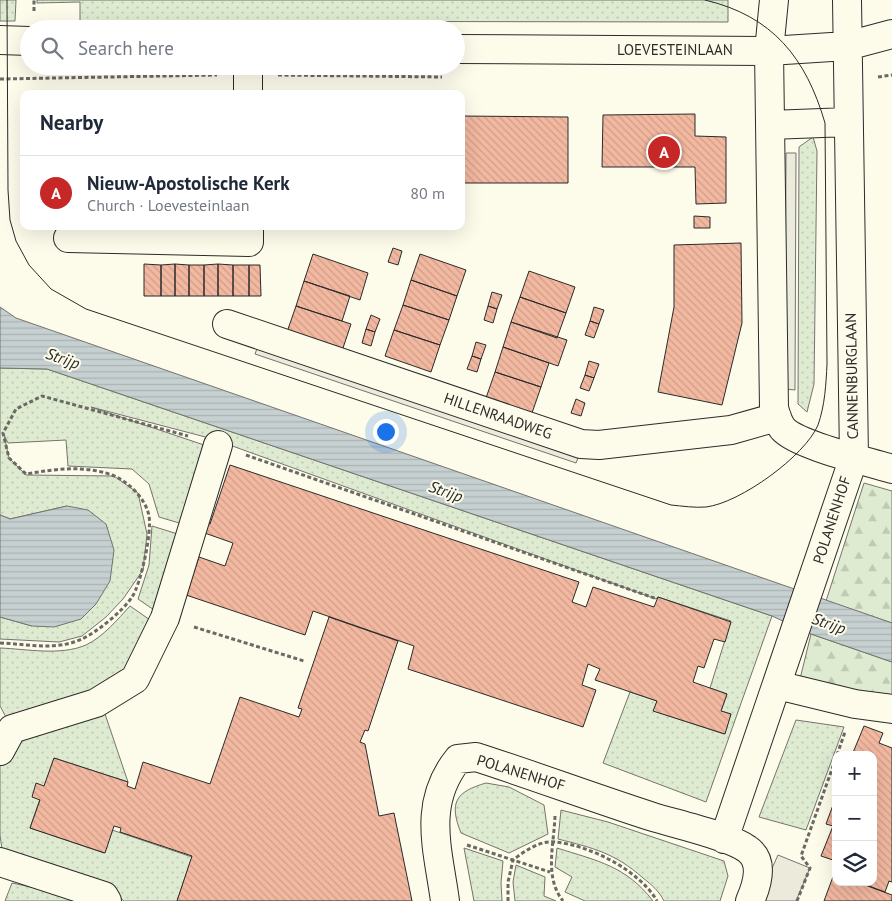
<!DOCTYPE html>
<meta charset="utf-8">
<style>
body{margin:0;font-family:"PT Sans",sans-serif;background:#f6f6f7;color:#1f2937}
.controls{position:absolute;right:15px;bottom:15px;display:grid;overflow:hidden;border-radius:10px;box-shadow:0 5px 20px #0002}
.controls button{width:45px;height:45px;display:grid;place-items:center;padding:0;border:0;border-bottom:1px solid #e0e1e3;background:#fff;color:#1f2937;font:25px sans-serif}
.you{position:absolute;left:385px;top:431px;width:18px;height:18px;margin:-12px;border:4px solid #fff;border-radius:50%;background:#1a73e8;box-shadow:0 0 0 8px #1a73e833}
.badge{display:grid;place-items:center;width:32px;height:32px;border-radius:50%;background:#c62828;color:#fff;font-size:16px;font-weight:700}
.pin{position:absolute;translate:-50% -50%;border:2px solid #fff;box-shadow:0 1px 5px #0006}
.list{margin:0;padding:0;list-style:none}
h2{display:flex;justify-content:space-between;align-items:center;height:65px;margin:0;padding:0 20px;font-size:21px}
h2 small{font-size:16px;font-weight:400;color:#747a83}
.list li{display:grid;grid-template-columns:32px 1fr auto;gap:15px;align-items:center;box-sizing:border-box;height:75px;padding:0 20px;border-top:1px solid #e0e1e3}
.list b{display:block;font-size:19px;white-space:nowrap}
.list p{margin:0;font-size:16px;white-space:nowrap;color:#747a83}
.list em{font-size:16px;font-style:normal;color:#747a83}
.icon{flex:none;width:28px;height:28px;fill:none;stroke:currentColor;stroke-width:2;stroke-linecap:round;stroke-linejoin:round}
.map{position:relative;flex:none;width:892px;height:901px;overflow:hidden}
.search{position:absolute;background:#fff;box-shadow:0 5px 20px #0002;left:20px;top:20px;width:445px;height:55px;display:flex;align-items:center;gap:12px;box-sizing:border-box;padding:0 18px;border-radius:28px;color:#747a83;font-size:19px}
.panel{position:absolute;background:#fff;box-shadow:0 5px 20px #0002;left:20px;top:90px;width:445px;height:140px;border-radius:10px}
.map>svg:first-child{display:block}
</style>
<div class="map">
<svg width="892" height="901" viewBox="0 0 892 901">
<defs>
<pattern id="grass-dots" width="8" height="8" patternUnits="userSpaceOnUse" patternTransform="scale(1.25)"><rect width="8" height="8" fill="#deebd1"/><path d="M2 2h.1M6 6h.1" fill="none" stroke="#bfcab4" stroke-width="1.8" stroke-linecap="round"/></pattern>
<pattern id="forest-firs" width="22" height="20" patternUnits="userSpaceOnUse" patternTransform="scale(1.25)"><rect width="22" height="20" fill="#deebd1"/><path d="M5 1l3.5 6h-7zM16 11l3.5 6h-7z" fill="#bfcab4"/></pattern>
<pattern id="water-rules" width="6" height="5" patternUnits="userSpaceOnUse" patternTransform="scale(1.25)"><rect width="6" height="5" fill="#c7d0d0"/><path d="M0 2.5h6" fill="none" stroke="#abb3b3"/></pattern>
<pattern id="building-back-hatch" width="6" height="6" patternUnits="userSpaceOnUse" patternTransform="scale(1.25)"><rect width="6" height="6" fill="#f2b8a0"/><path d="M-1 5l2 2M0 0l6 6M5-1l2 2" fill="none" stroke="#d09e8a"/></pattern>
</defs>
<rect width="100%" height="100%" fill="#fdfbea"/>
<path fill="url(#grass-dots)" stroke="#74746e" d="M0,0H16L15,21H0Z
M37,0H728V22L80,21V2L37,3Z
M813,137L817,151L814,384L807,412L798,404L799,147Z
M0,368L47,369L772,616L706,802L603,763L630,692L657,701L654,711L724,734L731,714L721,711L727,694L710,688L731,621L658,597L656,599L213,439L91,407L210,447L186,525L159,517L149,484L132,469L68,466L66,440L8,443L4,435L9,458L26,475L114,476L138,493L147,534L143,570L123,599L106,617L82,636L59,642L0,639V617L32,626L67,506L10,519L0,515Z
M152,526L181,535L157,612L138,599L149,565Z
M130,606L153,622L135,663L72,702L7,719L0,706V648C27,649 60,656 86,645C103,637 118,619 130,606Z
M104,711L128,782L54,758L30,828L104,853L112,830L192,857L177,901H124L113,892L3,857L0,835V766L16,737Z
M796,720L844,727L806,830L759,817Z
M486,783L509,787L544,805L548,834L509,853L461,833C449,803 455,792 486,783Z
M561,810L608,822L724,861L728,876L720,901H664C659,891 652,885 643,878C615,853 593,848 558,839Z
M464,848L503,861L501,883L502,901H474Z
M557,848C598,861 626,866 653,901H585L565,892L572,877L555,867Z
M516,865L545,877L544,896L556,901H515L513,882Z
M12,883L96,901H5Z"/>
<path fill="url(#forest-firs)" stroke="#74746e" d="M864,483L892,491V623L826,601Z
M811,634L892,662V701L800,679Z"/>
<path fill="#eceadb" stroke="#74746e" d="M786,153H796L795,390L785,389Z
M259,343L580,453L576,463L255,354Z
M778,855L810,868L796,901H757Z"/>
<path fill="url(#water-rules)" stroke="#74746e" d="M0,307L16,318L892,623V662L811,634L772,616L47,369L0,368Z
M67,506L88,510L106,524L114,550L110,581L96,604L81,619L54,627L32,626L0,617V515L10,519Z"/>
<path fill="url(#building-back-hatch)" stroke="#2b2b2b" d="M695,114V136L726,137V203L696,204L695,167H602L603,115Z
M461,116L568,117V183H461Z
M694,216L710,217V228H694Z
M741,243L742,323L722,405L658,392L674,307V245Z
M393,248L402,251L398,265L388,262Z
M313,254L368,273L360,300L304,281Z
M420,254L466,270L457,296L411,280Z
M144,264L161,265V296H144Z
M175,264L189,265V296H175Z
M175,264V296H161V265Z
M218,264L233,265V296H218Z
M218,264V296H204V265Z
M189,265H204V296H189Z
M233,265H249V296H233Z
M249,265H260L261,296H249Z
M529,271L575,287L566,313L520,297Z
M411,280L457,296L449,320L403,305Z
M304,281L350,296L342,321L296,306Z
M492,292L502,295L497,309L488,306Z
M520,297L566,313L557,338L511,322Z
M403,305L449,320L440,345L394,330Z
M296,306L351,324L342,351L287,332Z
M488,306L497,309L493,323L484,320Z
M594,307L604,310L599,324L590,321Z
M371,315L380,319L375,332L366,329Z
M590,321L599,324L594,338L585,335Z
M511,322L567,340L558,366L503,347Z
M366,329L375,332L371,346L362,343Z
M394,330L440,345L431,372L385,356Z
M476,342L486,345L481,359L472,356Z
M503,347L549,363L541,387L495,372Z
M472,356L481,359L477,372L467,369Z
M589,361L599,364L594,378L585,375Z
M495,372L541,387L532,413L486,398Z
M585,375L594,378L589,391L580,388Z
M576,399L585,403L581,416L571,413Z
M230,465L579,582L572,602L586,607L593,587L654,607L658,597L731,622L725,642L714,639L704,668L698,666L693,682L727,694L721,711L731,714L725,734L653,711L657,701L595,680L600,669L588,664L582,685L596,690L583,727L408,669L414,646L313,611L305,635L186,595L199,557L225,566L233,543L199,531L202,521L210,524Z
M329,617L398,641L368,731L365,730L360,742L365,744L379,816L394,813L412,901H177L192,856L120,832L121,828L114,826L105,853L30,828L40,800L32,797L36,783L44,786L54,758L128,782L127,786L135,789L143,762L210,784L240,697L299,717L302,709L298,708Z
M864,726L883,733L879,743L892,748V882L889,881L885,892L858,882H873V755H852Z
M836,797V861L821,856L833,826L826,824Z
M834,874L836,882H857L892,895V901H824Z"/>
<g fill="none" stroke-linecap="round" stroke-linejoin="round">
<g stroke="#2b2b2b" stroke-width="30">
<path id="minor" d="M774,0L769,51L774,408C776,415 778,423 783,429C799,446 867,461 892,469
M0,40L29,41
M456,49L769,51L847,46L892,34
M248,66V94
M770,125L848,122
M68,238L249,242V226
M227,324L581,444L599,445L731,430L777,417
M777,685L855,704L892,709
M0,751L12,729L96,703L135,679L165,618L218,445
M724,839L854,457L847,0
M0,862L104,896L107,901
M445,901C438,849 422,804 458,759L476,757C535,776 594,798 653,817C676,824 730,836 747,849C765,861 757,885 750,901"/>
</g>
<path stroke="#6a6964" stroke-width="3" stroke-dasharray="4 2.5" stroke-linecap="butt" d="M34,11V0
M278,75L442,77
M878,77L892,75
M0,79L217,75
M246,455L657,599
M194,627L304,661
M0,643C28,644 56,651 82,639C97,632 123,611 132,597C141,584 152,532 149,516C146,499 128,481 112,475C84,465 56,469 26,474L9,458L3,433L16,409L42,396L188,436
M837,755L845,732
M555,816C554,845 544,877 563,901
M467,845L550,872
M508,901V882L513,860C525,851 540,840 555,842C590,845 640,871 657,901
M797,901L810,868L801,856L836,758"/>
<use href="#minor" stroke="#fdfbea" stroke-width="28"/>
<path stroke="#2b2b2b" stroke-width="1" d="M7,0L8,190L10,220L16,241L29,265L51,289L86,309L671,505C682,506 695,508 706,507C740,503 805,456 818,425C825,405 826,384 827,364L825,123C806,58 773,16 705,0"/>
</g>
<g text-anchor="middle" stroke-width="4" stroke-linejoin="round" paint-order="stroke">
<g font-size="15" fill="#2b2b2b" stroke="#fdfbea">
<text x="675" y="55">LOEVESTEINLAAN</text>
<text transform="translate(852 376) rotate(-91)" y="5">CANNENBURGLAAN</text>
<text transform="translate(498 416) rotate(19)" y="5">HILLENRAADWEG</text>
<text transform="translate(832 520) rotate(-72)" y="5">POLANENHOF</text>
<text transform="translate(521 773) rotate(17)" y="5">POLANENHOF</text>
</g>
<g font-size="16" font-style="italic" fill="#2b2b2b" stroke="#fdfbea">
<text transform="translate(63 358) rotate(19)" y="6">Strijp</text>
<text transform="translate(446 491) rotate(19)" y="6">Strijp</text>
<text transform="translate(829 623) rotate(19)" y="6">Strijp</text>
</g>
</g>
</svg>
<div class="controls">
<button>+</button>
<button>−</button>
<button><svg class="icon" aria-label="layers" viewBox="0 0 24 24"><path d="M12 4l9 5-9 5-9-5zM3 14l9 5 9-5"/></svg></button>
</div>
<div class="you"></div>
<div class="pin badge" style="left:664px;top:152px">A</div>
<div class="search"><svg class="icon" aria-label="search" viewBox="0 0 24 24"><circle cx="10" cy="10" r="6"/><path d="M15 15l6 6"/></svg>Search here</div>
<section class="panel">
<h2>Nearby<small></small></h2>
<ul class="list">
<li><span class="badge">A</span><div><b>Nieuw-Apostolische Kerk</b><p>Church · Loevesteinlaan</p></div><em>80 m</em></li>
</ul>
</section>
</div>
